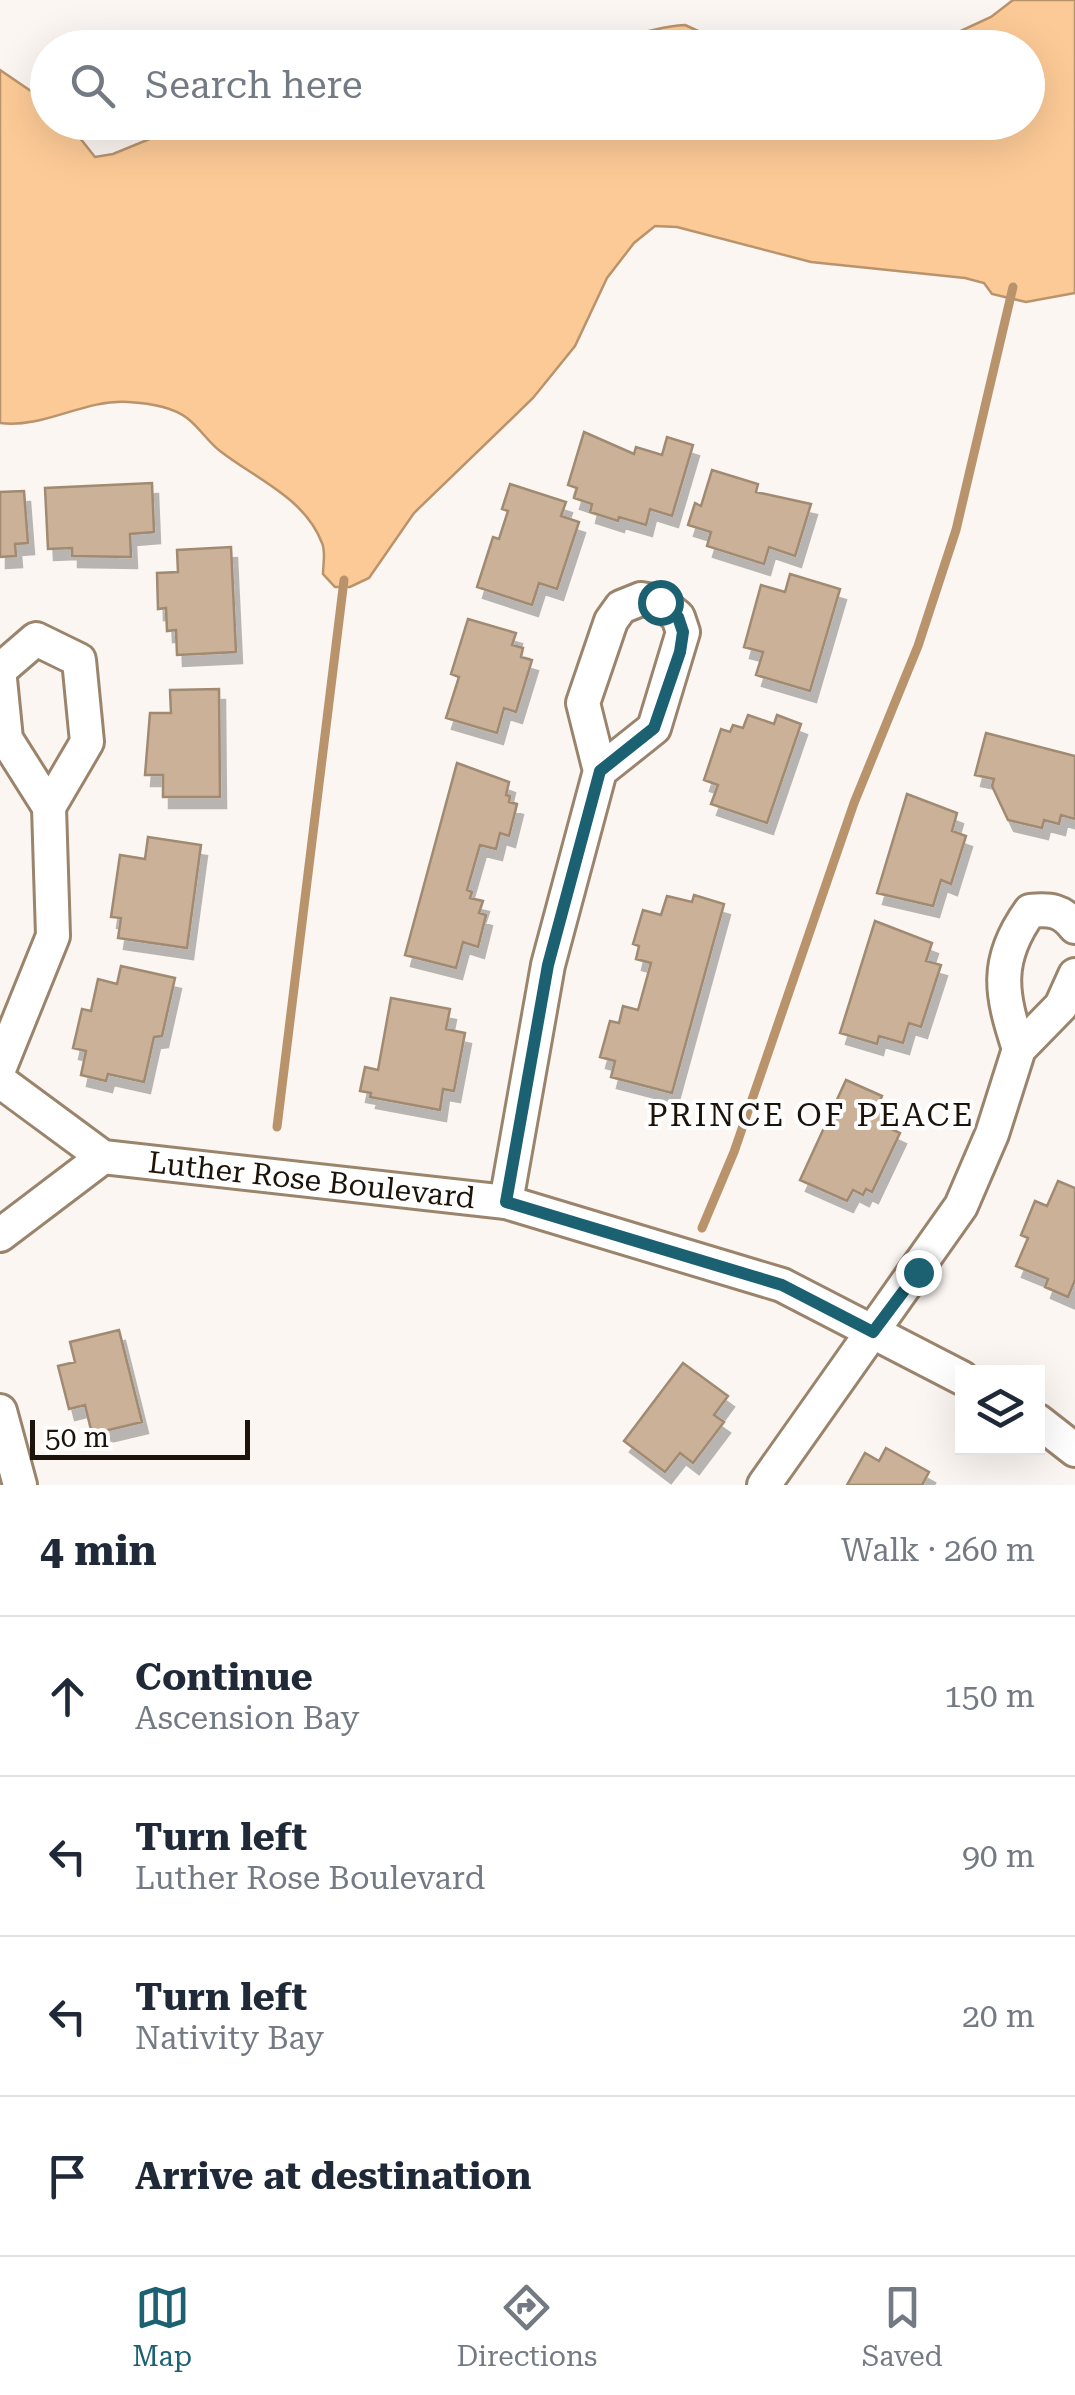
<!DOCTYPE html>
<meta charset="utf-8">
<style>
body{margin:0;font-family:"Roboto Serif",serif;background:#f2f2f3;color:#1f2937}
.controls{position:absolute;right:30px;bottom:30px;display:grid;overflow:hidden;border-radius:0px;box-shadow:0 10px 40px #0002}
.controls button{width:90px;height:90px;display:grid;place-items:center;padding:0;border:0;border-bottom:2px solid #e0e1e3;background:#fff;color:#1f2937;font:50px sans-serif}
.scale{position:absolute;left:30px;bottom:25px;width:220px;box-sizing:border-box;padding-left:10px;border:5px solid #1c130a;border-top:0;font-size:28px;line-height:35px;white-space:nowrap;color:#1c130a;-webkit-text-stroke:8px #fff;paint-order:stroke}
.stop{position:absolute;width:30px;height:30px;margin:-22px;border:8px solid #1b6172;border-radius:50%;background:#fff}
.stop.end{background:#1b6172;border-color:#fff;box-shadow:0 2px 10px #0008}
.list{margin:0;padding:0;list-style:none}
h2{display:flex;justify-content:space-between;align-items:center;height:130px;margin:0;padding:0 40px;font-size:42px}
h2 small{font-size:32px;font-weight:400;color:#747a83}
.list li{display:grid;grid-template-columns:65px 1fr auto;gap:30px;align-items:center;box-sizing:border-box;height:160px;padding:0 40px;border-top:2px solid #e0e1e3}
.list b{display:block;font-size:38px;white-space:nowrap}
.list p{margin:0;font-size:32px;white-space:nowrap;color:#747a83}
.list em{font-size:32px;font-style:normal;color:#747a83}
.icon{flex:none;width:55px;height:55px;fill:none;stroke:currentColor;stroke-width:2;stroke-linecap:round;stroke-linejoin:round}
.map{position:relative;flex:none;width:1075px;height:1485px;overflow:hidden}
.search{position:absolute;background:#fff;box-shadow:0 10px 40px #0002;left:30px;right:30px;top:30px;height:110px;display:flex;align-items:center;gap:25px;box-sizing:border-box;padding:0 35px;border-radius:55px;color:#747a83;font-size:38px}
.sheet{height:770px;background:#fff}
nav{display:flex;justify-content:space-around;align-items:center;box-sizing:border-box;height:140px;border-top:2px solid #e0e1e3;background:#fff;font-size:28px;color:#747a83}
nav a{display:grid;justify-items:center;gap:5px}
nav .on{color:#1b6172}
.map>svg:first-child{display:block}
</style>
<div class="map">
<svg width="1075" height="1485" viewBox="0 0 1075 1485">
<defs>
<filter id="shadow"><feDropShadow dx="6" dy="11" stdDeviation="0" flood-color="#0004"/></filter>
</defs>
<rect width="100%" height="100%" fill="#fbf6f1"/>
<path fill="#fcca96" stroke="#b9936c" stroke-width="2.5" d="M1013,0H1075V293L1026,302L992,294L984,283L965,278L811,262L677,227L655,226L634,243L607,278L575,346L533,398L414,513L369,578L350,587H335L323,574C323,564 326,552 322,543C305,498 256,479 220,451C208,442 200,428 187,418C171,406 148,403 128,402C84,399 43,429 0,423V70L47,102L48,122L68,123L95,157L113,154L191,122H1028V48L926,47L991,17Z
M685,25L733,47H588C621,41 651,27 685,25Z"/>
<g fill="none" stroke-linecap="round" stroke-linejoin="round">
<path stroke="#b9936c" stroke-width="9" d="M277,1127L344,580
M702,1228L734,1152L854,803L918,646L956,530L1013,287"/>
</g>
<path fill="#cab198" stroke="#a18a72" stroke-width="2.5" filter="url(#shadow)" d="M584,432L634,454L636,447L662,455L667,437L693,445L672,516L650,509L646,525L619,517L618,521L590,512L592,504L574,498L577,488L568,485Z
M712,470L758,484L756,492L811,504L795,556L769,547L764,564L707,546L711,532L688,525L695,503L701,506Z
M152,483L154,532L130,534L131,557L72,556V548L48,549L45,488Z
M510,484L566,502L561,516L579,522L557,589L539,583L532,605L477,587L493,537L499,539L508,511L502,509Z
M24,491L28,543L15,544L16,556L0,557V492Z
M231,547L236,652L177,655L176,630L167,631L166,608L158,609L157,573L178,572L177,550Z
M790,574L840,589L810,691L756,675L763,652L744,647L761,585L785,592Z
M468,619L516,633L512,645L523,648L521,657L532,660L516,712L504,708L497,733L446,718L459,677L451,674Z
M219,689L220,797H163V775H145L150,713H171L170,690Z
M748,715L774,724L777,715L801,724L767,823L711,804L718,785L704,780L721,729L730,732L733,725L743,728Z
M986,733L1075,756V819L1061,815L1059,824L1044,820L1042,828L1008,820L992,786L994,779L975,775Z
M457,763L509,782L506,795L510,796L509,802L517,804L509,836L500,833L496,849L480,845L467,890L472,892L470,898L483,901L479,913L486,915L478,947L463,942L456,968L405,955Z
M907,794L957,813L952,831L966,836L951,884L941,880L933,906L877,893Z
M148,837L201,845L187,948L118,938L121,918L111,917L120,855L145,859Z
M694,895L724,904L672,1093L611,1077L615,1061L600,1057L610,1021L619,1023L623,1006L638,1010L651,963L636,959L639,946L633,944L643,910L661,915L667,896L692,902Z
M875,921L932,943L926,961L941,965L921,1027L909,1023L903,1043L879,1036L877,1044L840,1033Z
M121,966L175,978L162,1036L154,1037L144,1082L108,1074L106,1081L81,1075L86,1051L73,1048L82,1009L91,1011L98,979L117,984Z
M391,998L450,1009L446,1029L465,1033L454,1091L443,1089L440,1110L370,1097L371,1093L360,1091L365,1067L378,1070Z
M846,1080L882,1096L879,1103L892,1109L885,1126L900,1133L872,1192L866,1189L863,1195L853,1190L847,1201L800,1180Z
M1058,1181L1075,1188V1280L1068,1297L1045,1287L1048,1279L1016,1266L1028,1238L1021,1235L1035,1201L1047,1206Z
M119,1330L142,1422L92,1434L85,1405L69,1409L58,1366L75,1362L70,1342Z
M683,1363L728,1396L714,1415L724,1422L693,1463L680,1453L665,1472L624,1441Z
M886,1448L929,1472L922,1485H847L865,1453L879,1461Z"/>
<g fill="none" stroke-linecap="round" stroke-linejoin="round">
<g stroke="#9b846c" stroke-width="38">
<g id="minor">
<path d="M0,670L36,639L79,660L87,742L49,807"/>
<path d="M0,679L6,739L49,807L53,936L0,1067"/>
<path d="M1019,1049C1001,994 994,961 1030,911C1050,909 1062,910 1075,927"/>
<path id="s1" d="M0,1081L103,1157L506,1202L782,1285L962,1378"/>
<path d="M506,1202L548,965L600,771L583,703L611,621L621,607L641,599L660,602L678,617L683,632L654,728L600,771"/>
<path d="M0,1235L103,1157"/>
<path d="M0,1411L20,1485"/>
<path d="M1038,1421L1075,1450"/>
<path d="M764,1485L961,1206L992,1134L1019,1049L1061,1006L1075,975"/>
</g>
</g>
<use href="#minor" stroke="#fff" stroke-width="32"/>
</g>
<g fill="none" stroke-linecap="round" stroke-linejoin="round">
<path stroke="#1b6172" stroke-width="12" d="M660,602L678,617L683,632L680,652L654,728L600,771L548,965L506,1202L782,1285L873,1332L918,1272"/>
</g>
<g text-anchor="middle" stroke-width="8" stroke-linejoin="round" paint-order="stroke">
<g font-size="30" fill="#1c130a" stroke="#fff">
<text dy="10" stroke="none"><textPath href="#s1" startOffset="338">Luther Rose Boulevard</textPath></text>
</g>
<g font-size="32" letter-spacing="2.5" fill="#1c130a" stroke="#fff">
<text x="811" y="1126">PRINCE OF PEACE</text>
</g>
</g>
</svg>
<div class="controls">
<button><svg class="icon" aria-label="layers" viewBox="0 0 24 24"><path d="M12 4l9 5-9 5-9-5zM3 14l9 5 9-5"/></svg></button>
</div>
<div class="scale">50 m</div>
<div class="stop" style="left:660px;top:602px"></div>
<div class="stop end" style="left:918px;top:1272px"></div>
<div class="search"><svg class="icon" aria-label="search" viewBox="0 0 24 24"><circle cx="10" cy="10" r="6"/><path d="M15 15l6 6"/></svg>Search here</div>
</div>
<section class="sheet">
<h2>4 min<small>Walk · 260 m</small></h2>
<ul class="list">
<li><svg class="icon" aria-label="ahead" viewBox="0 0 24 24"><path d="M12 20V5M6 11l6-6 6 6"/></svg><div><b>Continue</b><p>Ascension Bay</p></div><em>150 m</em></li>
<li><svg class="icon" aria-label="left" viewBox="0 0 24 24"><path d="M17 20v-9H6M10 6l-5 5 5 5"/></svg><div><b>Turn left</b><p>Luther Rose Boulevard</p></div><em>90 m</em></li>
<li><svg class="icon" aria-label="left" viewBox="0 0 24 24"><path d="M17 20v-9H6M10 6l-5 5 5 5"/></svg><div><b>Turn left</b><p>Nativity Bay</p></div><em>20 m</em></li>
<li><svg class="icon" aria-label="arrive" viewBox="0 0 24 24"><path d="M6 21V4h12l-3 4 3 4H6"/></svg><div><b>Arrive at destination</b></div></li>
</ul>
</section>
<nav>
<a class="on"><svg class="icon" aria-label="map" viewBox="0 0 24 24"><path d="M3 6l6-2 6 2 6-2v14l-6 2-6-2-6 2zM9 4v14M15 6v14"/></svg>Map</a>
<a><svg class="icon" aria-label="directions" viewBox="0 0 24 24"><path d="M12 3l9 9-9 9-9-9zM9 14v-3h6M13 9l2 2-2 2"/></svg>Directions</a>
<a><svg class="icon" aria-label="saved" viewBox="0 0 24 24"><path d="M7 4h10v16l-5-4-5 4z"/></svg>Saved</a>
</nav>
